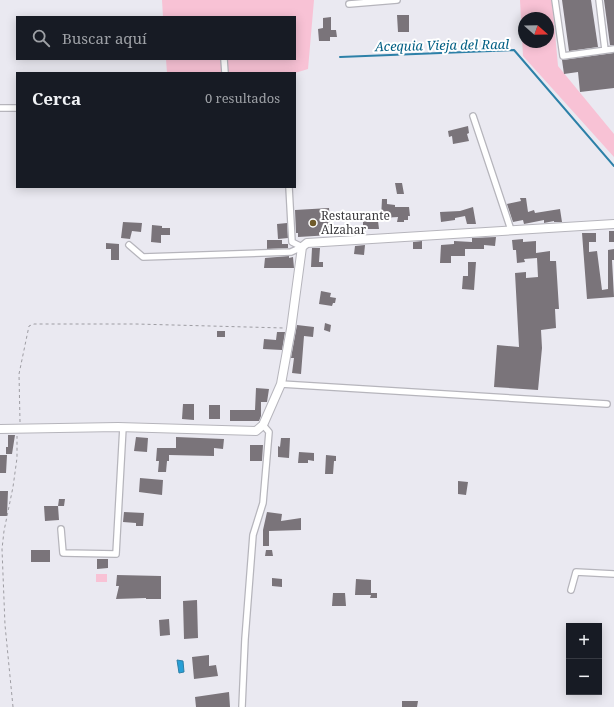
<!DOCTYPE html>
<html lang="es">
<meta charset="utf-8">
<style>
body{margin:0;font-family:"Noto Serif",serif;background:#20242c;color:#f1f3f6}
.controls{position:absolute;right:12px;bottom:12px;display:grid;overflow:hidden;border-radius:0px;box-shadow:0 2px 10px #0003}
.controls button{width:36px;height:36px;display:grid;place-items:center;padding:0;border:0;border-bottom:1px solid #363941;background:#171b24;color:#f1f3f6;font:20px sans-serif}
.compass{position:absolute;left:518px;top:12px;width:36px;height:36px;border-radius:50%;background:#171b24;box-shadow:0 2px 10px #0003;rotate:110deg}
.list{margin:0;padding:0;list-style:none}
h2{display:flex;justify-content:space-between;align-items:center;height:52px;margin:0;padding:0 16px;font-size:17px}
h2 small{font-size:13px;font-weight:400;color:#9ea1a6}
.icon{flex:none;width:22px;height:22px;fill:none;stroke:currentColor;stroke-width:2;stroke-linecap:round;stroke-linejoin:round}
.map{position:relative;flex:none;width:614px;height:707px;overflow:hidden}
.search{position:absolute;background:#171b24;box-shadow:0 2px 10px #0003;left:16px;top:16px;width:280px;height:44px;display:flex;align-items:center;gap:10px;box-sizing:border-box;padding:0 14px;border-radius:0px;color:#9ea1a6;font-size:15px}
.panel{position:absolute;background:#171b24;box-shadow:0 2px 10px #0003;left:16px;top:72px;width:280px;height:116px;border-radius:0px}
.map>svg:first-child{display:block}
</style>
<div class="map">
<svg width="614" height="707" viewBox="0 0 614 707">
<rect width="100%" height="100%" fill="#eae9f1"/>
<path fill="#f8c2d5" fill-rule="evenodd" d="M162,0H314L308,69L295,73H167L166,59H295V17H163Z
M520,0H552L558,66L614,134V157L523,56ZM524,18H548V42H524Z
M96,574H107V582H96Z"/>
<path fill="#279fd6" stroke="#2d80a8" d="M177,660L183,661L184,672L179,673Z"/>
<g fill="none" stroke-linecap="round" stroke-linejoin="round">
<path stroke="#2d80a8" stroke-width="2" d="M340,57L514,50L614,166"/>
</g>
<path fill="#7a747a" d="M562,0H591L598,47L569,51Z
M604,0H614V45H610Z
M397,15H409V32H398Z
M331,17V30H336L337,37H330V41H319L318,29L323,28V18Z
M614,53V88L580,92L578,72L564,74L562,60Z
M468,126L469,133L467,134L469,141L453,144L452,136L449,137L448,131Z
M395,183H402L404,194H397Z
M520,198H526L528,212L534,210L535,213L560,209L562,222H554V221L544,223V220L524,224L523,220L513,222L507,204L521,201Z
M382,199H387V204L395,205V207H409L410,216H408V220H404V222H397L398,217L381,218Z
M473,207L476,224H467L465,216L455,218V220L441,222L440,212L460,211Z
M329,208L331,235L298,237V233H296L295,210Z
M363,221H378L379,229H363Z
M123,222L142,223L141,232L132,231L130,239L121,238Z
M287,223L288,238L278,239L277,224Z
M152,225L162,226V228H170V235H161V243L151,242Z
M609,231H614V242H609Z
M582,233H596V242H589V252L597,251L602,290L608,289V250L614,249V260H612L614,297L587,299Z
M496,237L495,246L484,245V249H465V256H451V263H440L441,245L454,244V241L472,242V238Z
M523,239V242L536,241V253L550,251V261H556L559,309H555L556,328L541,330L542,348L538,390L494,387L497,345L519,347L515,273L526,272V278L538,277L537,258L524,259L525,262L517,263L516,250H513L512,240Z
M267,240H282V244H288V248L267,249Z
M422,241V249H413V242Z
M106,243L119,244V260H111V249H106Z
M365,245L364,255L354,254L355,246Z
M312,248H320L319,262H323V267H311Z
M289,256V258L293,257L294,268H264L265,258Z
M468,262H476L474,290L462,289L463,276H468Z
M321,291L331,293L330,297L336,298L335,303H333L332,306L319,304Z
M325,323L331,325L330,332L324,330Z
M297,325L314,327L313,337L304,336L301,374L292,373L294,358H291Z
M217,331H225V337H217Z
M277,332H285L282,350L263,349L264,339L276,340Z
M256,388L269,389L267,402H261V416L259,421H230V410H255Z
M183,404H194V420L182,419Z
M209,405H220V419H209Z
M8,435H15L12,454H6V447H8Z
M136,437L148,438L147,452L134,451Z
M176,437L224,439L223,449L214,448V456L169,455V461H167L166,472H158L159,461H156L157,448H176Z
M281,438H290L289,458L278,457V446L280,447Z
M250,445H263L262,461H250Z
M299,452L314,453V461L308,460V463H298Z
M0,455H7L6,473H0Z
M326,455L336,456V461H334L333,474H325Z
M140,478L163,480L162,495L139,492Z
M458,481L468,482L466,495L458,494Z
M0,491H8L7,516H0Z
M59,499H65L64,506H58Z
M44,506H58L59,520L45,521Z
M124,512L144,513L143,526H136V523L123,522Z
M267,512L282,514L281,521L301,518V530L269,531V546H263V530Z
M31,550H50V562H31Z
M266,550H272L273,556H265Z
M97,559H108V568L97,569Z
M117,575L161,576V599H146V598L116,599L119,586H116Z
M272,578L282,579V587L272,586Z
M356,579L371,580V593H377V598H370L371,595H355Z
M333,593H345L346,606H332Z
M197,600L198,638L184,639L183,601Z
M169,619L170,635L160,636L159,620Z
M209,655V666L216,665L218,676L194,679L192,657Z
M229,692L230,707H196L195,697Z
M402,701H418L417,707H402Z"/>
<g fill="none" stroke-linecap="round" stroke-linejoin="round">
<g stroke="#b6b5bc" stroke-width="8">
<path id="street" d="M555,0L563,56L614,49
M599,0L605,50
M349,4L397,0
M224,59L225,73
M0,108H17
M473,116L511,230
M129,245L143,257L291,252L302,247L292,242L289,187
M281,384L607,404
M61,529L63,553L116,554L123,427
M571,590L576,572L614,574
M242,707L245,639L253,535L263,503L269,432L263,425"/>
</g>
<g stroke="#b6b5bc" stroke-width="10">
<path id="secondary" d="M0,429L118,427L256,431L263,425L281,384L291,329L302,247L307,243L614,224"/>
</g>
<path stroke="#9e9da3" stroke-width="1" stroke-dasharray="3 3" stroke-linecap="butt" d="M20,422L19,374L29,326L34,324H136L284,328
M13,707L5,625L2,549L4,531L13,487L17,458V436"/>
<use href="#street" stroke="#fff" stroke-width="5.5"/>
<use href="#secondary" stroke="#fff" stroke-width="8"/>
</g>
<circle fill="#705b2a" stroke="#fff" stroke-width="1.5" cx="313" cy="223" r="4"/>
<g text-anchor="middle" stroke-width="4" stroke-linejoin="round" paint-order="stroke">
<g font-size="12" fill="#3a393c" stroke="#fff" text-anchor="start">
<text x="321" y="220">Restaurante<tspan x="321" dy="14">Alzahar</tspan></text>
</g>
<g font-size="13" font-style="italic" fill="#025f84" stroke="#fff">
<text transform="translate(442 45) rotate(-1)" y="5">Acequia Vieja del Raal</text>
</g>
</g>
</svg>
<div class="controls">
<button>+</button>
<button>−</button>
</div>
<svg class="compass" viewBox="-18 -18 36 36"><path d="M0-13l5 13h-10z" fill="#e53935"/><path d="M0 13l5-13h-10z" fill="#9ea1a6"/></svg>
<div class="search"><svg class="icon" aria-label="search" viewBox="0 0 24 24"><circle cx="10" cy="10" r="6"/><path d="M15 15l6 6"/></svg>Buscar aquí</div>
<section class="panel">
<h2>Cerca<small>0 resultados</small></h2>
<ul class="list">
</ul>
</section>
</div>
